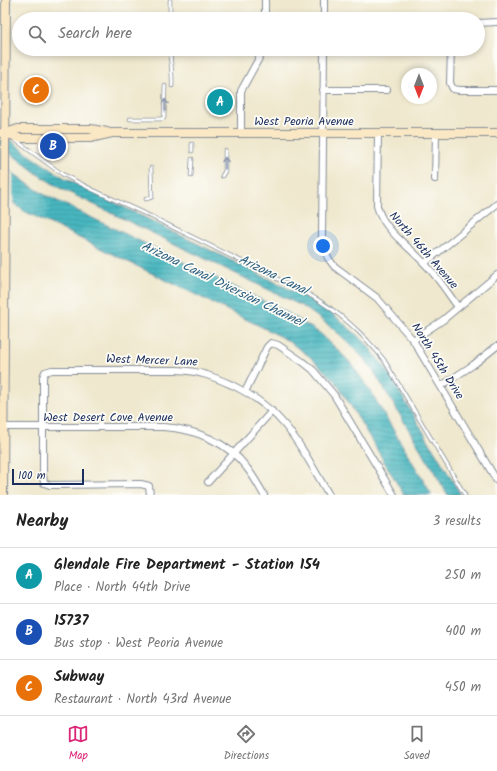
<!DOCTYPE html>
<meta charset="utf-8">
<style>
body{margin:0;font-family:Kalam,sans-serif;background:#f6f6f6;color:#222}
.compass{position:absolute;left:401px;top:68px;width:36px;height:36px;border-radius:50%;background:#fff;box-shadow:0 2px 6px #0003;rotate:180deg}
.scale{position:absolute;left:12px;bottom:10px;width:72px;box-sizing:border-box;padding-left:4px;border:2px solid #1b2f5e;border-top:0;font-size:11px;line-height:14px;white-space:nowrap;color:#1b2f5e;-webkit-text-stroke:3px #fdfcf7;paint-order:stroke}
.you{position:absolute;left:323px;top:246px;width:14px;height:14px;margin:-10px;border:3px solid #fff;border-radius:50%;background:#1a73e8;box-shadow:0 0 0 6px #1a73e833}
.badge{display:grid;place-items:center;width:26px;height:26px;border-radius:50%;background:#db2777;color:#fff;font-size:13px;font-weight:700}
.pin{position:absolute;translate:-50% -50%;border:2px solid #fff;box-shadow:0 1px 4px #0006}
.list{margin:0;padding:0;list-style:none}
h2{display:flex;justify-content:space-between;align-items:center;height:52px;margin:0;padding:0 16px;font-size:17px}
h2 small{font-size:13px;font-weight:400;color:#767676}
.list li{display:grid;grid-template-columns:26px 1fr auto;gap:12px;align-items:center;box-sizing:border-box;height:56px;padding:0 16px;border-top:1px solid #e0e0e0}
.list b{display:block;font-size:15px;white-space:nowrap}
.list p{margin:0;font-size:13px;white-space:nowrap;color:#767676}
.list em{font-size:13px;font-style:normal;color:#767676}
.icon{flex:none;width:22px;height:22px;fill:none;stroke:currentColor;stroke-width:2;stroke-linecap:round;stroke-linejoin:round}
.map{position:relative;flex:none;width:497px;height:495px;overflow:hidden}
.search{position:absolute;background:#fff;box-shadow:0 2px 6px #0003;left:12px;right:12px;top:12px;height:44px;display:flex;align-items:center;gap:10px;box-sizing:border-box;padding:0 14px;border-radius:22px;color:#767676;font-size:15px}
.sheet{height:220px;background:#fff}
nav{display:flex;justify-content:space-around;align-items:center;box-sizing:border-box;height:56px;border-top:1px solid #e0e0e0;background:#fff;font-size:11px;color:#767676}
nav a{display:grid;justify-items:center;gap:2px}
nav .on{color:#db2777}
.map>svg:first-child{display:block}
</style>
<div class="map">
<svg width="497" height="495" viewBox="0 0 497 495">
<defs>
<pattern id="water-rules" width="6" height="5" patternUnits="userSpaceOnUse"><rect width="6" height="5" fill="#48b7c0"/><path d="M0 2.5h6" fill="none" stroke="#3b959f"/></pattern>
</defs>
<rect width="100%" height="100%" fill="#fdfcf7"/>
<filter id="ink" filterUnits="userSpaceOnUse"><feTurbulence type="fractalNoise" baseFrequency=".025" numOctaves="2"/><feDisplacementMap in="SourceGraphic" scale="8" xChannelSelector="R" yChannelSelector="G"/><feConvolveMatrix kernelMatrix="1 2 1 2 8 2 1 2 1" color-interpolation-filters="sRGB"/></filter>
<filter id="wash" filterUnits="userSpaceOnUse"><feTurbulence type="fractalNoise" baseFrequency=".012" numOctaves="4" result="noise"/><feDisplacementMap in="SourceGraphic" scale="16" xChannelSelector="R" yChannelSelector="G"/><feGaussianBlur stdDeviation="0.9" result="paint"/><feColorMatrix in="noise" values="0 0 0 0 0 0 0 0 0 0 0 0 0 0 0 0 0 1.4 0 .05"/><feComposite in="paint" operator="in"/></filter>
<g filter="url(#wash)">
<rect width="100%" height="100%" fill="#efe8ce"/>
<path fill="url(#water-rules)" stroke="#32738f" d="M0,132L28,154L63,177L311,300L328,310L364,341L386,369L461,495H448L373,370C352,343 330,325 302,306L60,188L39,175L0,145Z
M0,163L28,184L45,195L288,313L321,334L348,360L355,369L372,394L432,495H404L351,406L335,381L309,356L285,339L272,332L24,211L0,193Z"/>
<path fill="#efe8ce" d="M0,163L13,173V204L0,193Z"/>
</g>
<g filter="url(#ink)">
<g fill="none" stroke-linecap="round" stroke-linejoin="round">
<g stroke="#858c96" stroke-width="4.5">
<path id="lane" d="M170,19V0
M170,49C170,61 173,74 172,86
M130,119H161L164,118L165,86
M14,139L62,174L91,189L152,217L308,294C338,311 363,333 384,360L465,495
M192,151V144
M191,176L192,159
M222,176L225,171V150
M146,199L152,197L151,168"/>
</g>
<g stroke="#858c96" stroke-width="8">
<path id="street" d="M265,0V19
M324,19V0
M478,23L497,22
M324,49L322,236L325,251L328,258L334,266L377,298L413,340L497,481
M451,49L450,83L453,89L460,90H497
M323,90H387
M241,133V91L264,49
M378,133L377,206C384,231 407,244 424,263C437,276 447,292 458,307
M435,179L436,133
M425,263L497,204
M413,340L443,320L497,275
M441,386L473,365L497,346
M245,392L267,347L271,343L278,345L303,362L313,370L334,395L394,495
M0,427H163C195,429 228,442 247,468C254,477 259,486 264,495
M208,482L272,411
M150,495L149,486L141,484L50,485L44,483L43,475V377L45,372L52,370H177C199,371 212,376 232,385C286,411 300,446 329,495"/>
</g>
<g stroke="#858c96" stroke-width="10">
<path id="secondary" d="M0,133H6L18,129H91L107,132
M6,133L19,138H90L112,133H497
M3,495L6,0"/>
</g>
<use href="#lane" stroke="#fff" stroke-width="3"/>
<use href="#street" stroke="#fff" stroke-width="6"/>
<use href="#secondary" stroke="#fae7c3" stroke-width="8"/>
</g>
<defs><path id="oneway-shaft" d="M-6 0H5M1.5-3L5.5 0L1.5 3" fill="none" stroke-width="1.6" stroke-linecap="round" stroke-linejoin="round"/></defs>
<g stroke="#8d97ae">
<use href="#oneway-shaft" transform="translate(165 105) rotate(-90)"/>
<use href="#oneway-shaft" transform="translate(225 163) rotate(-90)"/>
</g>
</g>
<g text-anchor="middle" stroke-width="3.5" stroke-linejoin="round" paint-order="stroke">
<g font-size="12" fill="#1b2f5e" stroke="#fdfcf7">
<text x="304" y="125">West Peoria Avenue</text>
<text transform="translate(424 250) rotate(49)" y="4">North 46th Avenue</text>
<text transform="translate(152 360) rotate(2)" y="4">West Mercer Lane</text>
<text transform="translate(438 361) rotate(58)" y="4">North 45th Drive</text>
<text x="108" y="421">West Desert Cove Avenue</text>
</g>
<g font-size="13" font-style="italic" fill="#2b5f80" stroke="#fdfcf7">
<text transform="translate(274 274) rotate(26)" y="5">Arizona Canal</text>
<text transform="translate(223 283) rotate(26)" y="5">Arizona Canal Diversion Channel</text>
</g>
</g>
</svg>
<svg class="compass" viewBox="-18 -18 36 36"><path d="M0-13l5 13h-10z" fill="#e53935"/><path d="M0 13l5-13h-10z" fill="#767676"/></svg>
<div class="scale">100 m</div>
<div class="you"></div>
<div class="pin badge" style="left:220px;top:102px;background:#0f9aa8">A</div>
<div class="pin badge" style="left:53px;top:146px;background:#1a4fb4">B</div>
<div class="pin badge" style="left:36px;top:90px;background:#e8710a">C</div>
<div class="search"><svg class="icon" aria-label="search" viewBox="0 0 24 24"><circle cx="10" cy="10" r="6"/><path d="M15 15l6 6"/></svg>Search here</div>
</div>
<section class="sheet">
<h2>Nearby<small>3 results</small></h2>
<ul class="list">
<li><span class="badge" style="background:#0f9aa8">A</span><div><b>Glendale Fire Department - Station 154</b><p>Place · North 44th Drive</p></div><em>250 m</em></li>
<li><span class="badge" style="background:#1a4fb4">B</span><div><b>15737</b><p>Bus stop · West Peoria Avenue</p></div><em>400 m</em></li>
<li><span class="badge" style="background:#e8710a">C</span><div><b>Subway</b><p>Restaurant · North 43rd Avenue</p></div><em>450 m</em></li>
</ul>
</section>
<nav>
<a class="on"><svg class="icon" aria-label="map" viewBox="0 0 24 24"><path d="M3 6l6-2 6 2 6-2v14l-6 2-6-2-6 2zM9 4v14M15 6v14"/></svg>Map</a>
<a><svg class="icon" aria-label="directions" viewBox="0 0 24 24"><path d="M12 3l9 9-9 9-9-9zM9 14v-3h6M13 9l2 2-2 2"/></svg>Directions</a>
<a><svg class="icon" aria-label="saved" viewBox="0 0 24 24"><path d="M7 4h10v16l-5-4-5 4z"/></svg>Saved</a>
</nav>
